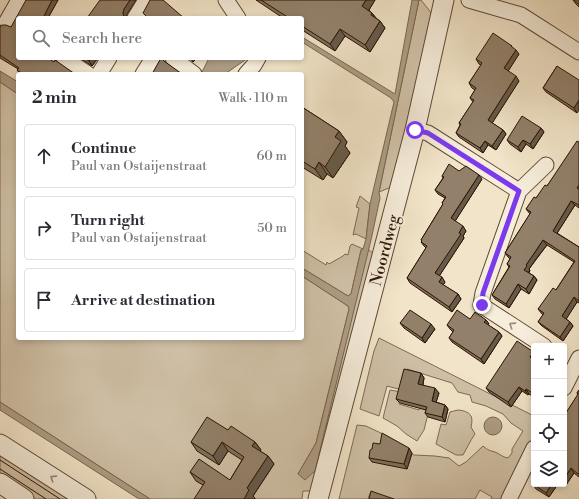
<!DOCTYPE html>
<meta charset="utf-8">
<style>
body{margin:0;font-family:"Libre Bodoni",serif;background:#f2f2f3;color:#2b2b33}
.controls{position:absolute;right:12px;bottom:12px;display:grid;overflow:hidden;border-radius:4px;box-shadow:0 2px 6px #0003}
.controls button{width:36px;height:36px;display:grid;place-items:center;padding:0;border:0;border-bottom:1px solid #e1e1e2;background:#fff;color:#2b2b33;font:20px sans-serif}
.stop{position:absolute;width:12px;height:12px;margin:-9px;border:3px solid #7c3aed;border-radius:50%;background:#fff}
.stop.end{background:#7c3aed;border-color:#fff;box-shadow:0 1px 4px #0008}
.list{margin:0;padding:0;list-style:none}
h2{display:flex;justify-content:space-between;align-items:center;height:52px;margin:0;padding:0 16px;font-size:17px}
h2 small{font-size:13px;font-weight:400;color:#7c7c81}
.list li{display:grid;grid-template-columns:26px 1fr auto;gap:12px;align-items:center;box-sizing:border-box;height:64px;margin:0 8px 8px;padding:0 8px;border:1px solid #e1e1e2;border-radius:4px}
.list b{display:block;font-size:15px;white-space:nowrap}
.list p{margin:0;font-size:13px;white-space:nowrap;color:#7c7c81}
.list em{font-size:13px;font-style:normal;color:#7c7c81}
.icon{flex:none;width:22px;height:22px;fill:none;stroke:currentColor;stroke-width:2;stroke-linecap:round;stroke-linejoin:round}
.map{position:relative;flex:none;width:579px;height:499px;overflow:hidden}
.search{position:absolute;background:#fff;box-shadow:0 2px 6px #0003;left:16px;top:16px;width:288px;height:44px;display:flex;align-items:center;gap:10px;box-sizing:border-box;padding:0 14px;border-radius:4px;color:#7c7c81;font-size:15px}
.panel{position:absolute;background:#fff;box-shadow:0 2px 6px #0003;left:16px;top:72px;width:288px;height:268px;border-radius:4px}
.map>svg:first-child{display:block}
</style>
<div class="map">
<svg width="579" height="499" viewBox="0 0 579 499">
<rect width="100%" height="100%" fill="#f1e4c8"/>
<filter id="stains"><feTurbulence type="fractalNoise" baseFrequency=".005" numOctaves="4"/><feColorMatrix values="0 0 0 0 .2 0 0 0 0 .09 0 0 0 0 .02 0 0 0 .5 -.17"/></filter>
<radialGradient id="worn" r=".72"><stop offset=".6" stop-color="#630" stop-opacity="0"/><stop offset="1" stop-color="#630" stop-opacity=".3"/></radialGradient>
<path fill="#d0c1a7" stroke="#7e6a56" d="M419,0H421L433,15L394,186L379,192Z
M0,82L18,94V338H302V276L348,306L349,309L316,443L298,474L315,470L368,249L374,254L313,491H303L302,499H150L0,402Z
M360,196L370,204L366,239L356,234L353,235L359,208L356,207Z
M352,244L363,249L361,250L351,294L348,296L302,268V250L326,265L327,262L329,264L343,256L345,254L348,255L350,246Z
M379,338L534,416V441L506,497L509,499H491L492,497L480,490L475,499H392L370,493L368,499H339L357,425L366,426L385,435L399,447L414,455L435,456L449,458L459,466L466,462L483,446C489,451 489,450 495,452C500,454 502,457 508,458L512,453V449L523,431L511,423L503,414L486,406L472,402L470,395L458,392L452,383L407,369L402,390L387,386L379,416L360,409L374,351Z
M390,390L401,392L399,404L419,410L420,408L429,410L424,430L417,441L406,434L397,426L383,418Z
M458,410C470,411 474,416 471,427L475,434C470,441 467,448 463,455H456L436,444L441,424L446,425L450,412Z
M0,450L77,499H31L0,479Z"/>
<path fill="#ae9d85" stroke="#7a6651" d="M412,0H419L379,192L380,198L371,240L315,471L305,480L298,474L316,443L349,309L348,306L302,276V268L348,296L351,294L361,250L363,249L366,239L370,204L394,102L391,98L302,42V37L395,94Z
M209,58H248L225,74H201Z
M0,71L18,82V94L0,82Z
M0,402L150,499H139L0,410Z
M484 426a9 9 0 1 1 18 0a9 9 0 1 1-18 0Z"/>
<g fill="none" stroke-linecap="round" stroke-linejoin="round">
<g stroke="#5d4835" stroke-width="17">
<path id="minor" d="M226,0L238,18
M469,0L521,15L579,52
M135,18L146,0
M7,21L19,0
M64,58L88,74
M173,58L194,74
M99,74L109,58
M143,74L153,58
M246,74L254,65L258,58
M415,130L428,133L519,191
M544,346L481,305L483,293L519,191L546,165
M564,388L579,358
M509,499L534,448"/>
</g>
<g stroke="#5d4835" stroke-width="21">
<path id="tertiary" d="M0,444L86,499
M0,483L24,499
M318,499L415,130L444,0"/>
</g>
<use href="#minor" stroke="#f6eddb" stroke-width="15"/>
<use href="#tertiary" stroke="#f6eddb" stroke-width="19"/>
<path stroke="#2c1404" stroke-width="1" d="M0,460L60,499
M0,469L46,499"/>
</g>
<path fill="#7e6e5b" stroke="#2c1404" d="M58,0L48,18L18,58L75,74H20L17,70L18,69L0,58V27H11Z
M256,0H375L369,10L372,13L377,19L380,21L385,28L370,52L345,36L335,51L302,30V18H283Z
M573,0H579V7L576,4Z
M513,48L519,54L508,71L519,81L492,123L503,130L506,134L496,150L488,145L483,153L459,137L456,133L460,125L459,123L473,102L470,98L475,90L472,88L469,83L481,65L479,64L476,59Z
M80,58H98L92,66Z
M557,66L577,113L546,92L543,88Z
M302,107L339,131L347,142L345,146L350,153L333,178L327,174L323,180L302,167Z
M541,128L544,132L533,149L526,144L521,152L510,144L507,140Z
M579,142V208L575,205L557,233L579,247V303L577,302L566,319L570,322L573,326L563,341L542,326L538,322L543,315L542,314L538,309L556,290L574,262L547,245L529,269L530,270L529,273L534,276L537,280L529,294L521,289L509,308L495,299L492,295L509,267L507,264L510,259L508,257L505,253L530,214L526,209L547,186Z
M459,171L482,179L455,221L466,231L463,236L464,238L439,276L445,282L443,285L458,294L461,299L452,312L410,283L407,278L426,248L424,246L421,242L422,241L421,240L443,204L442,203L445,198L438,194L435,190L443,178L442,176Z
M470,319L486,320L489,324L488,325L499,332L502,336L484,364L452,342L449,338L453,332L450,329L447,325Z
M400,323L435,329L425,343L404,328Z
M534,354V397L529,394L528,395L522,391L511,407L489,392L486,388Z
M421,373L424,378L423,385L439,393L436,402L445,405L448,409L445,422L428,417L425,413L426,410L400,403L396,399Z
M579,390V477L574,473L566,485L564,484V420L566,418L564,416L578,395L577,393Z
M228,430L255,442L261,450L260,451L268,456L274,464L253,496L255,498L203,485L196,481L190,472L230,480L242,460L228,451L219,465L197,451L191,442Z
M380,444L412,453L407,469L372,462L369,458Z
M533,484H558L549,497L536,489Z"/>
<path fill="#665a4a" stroke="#2c1404" d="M52,0H58L48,18H43Z
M130,0H136L127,14L126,18H124L123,13L124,9Z
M366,0H375L367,13L362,6Z
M372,13L377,20L371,15Z
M380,21L385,28L370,52L365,45Z
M340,29L345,36L335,51L330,44Z
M516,50L519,54L507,73L504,68Z
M91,58H98L92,66L89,61Z
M190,58H197L193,62Z
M516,76L519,81L491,125L488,120Z
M579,100V110L577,113L574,108Z
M541,128L544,132L533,149L530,144Z
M503,130L506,134L496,150L492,146Z
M339,131L347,142L345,146L350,153L333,178L325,167L335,137Z
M523,140L526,144L521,152L518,147Z
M485,141L488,145L483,153L480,148Z
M319,162L327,174L323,180L315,169Z
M479,175L482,179L454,223L451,218Z
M571,201L575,205L556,235L553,231Z
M463,226L466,231L463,236L464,238L438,278L435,273Z
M543,240L547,245L536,259L529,269L530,270L527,274L524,270L526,265L533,255Z
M534,276L537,280L529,294L526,289Z
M442,277L445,282L442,287L439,282Z
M518,284L521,289L509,308L506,304Z
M458,294L461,299L452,312L449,307Z
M574,297L577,302L565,321L562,316Z
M486,320L489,324L487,326L484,322Z
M570,322L573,326L563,341L560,337Z
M431,324L435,329L425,343L422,338Z
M499,332L502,336L484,364L481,359Z
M532,351L534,354V360L530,357Z
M421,373L424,378L422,388L418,384Z
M519,387L522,391L511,407L508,402Z
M435,388L439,393L435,406L432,401Z
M526,389L529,394L528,395L525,391Z
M445,405L448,409L445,422L442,417Z
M222,442L228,451L219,465L213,456Z
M255,442L261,450L258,454L252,446Z
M409,448L412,453L407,469L404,464Z
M268,456L274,464L253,496L255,498V499H244L247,488Z
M571,468L574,473L566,485L564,482V479Z
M552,484H558L549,497L546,493Z"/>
<path fill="#92806a" stroke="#2c1404" d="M26,0H52L43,18H18V58H48L54,62L55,60L75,74H23L17,70L19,68L0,55V27L2,25H6L11,27Z
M100,0H130L124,9L123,13L124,17L123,18H87Z
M150,0H163L184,18H148L143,13Z
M261,0H366L362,6L372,13L371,15L380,21L365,45L340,29L330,44L302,26V18H289Z
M573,0H579V4Z
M493,33L512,46H511L516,50L504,68L516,76L488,120L503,130L492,146L485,141L480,148L456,133L461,124L459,123L474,100L470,98L476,88L469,83L482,63L476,59Z
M84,58H91L89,61Z
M161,58H162L164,61L182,74H152Z
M557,66L579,80V100L574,108L543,88Z
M302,107L339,131L335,137L341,141L325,167L319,162L315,169L302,161Z
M522,116L541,128L530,144L523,140L518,147L507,140Z
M577,141L579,142V185L577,188L579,189V205L571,201L553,231L579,247V301L574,297L562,316L570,322L560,337L538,322L544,313L538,309L553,288L556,290L575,261L543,240L533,255L526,265L527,266L524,270L534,276L526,289L518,284L506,304L492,295L510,266L507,264L511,257L505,253L531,212L526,209L534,197L536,198L545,185L547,186Z
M449,164L459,171L466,166L479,175L451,218L463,226L459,233L461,234L435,273L442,277L439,282L458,294L449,307L407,278L427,246L421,242L422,241L421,240L443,204L442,203L446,197L435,190L444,177L442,176Z
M410,310L431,324L422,338L400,323Z
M457,310L470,319L475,312L486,320L484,322L499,332L481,359L449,338L454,330L447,325Z
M517,341L532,351L531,353L532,354L530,357L534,360V394L526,389L525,391L519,387L508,402L486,388Z
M404,369L421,373L418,384L435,388L432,401L445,405L442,417L425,413L427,407L396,399Z
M579,390V473L578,474L571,468L564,479V424L565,423L564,422V420L566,417L564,416L578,394L577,393Z
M207,417L228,430L231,426L255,442L252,446L268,456L247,488L249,490L244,499H194L205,482L190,472L199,459L230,480L244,457L222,442L213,456L191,442Z
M382,433L409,448L404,464L369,458L370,450L372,449L373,443L380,444Z
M534,483V484H552L546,493L533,484Z
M371,491L394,499H369Z"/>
<defs><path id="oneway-chevron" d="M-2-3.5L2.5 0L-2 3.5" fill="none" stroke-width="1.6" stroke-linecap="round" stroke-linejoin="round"/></defs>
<g stroke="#9b8b7a">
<use href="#oneway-chevron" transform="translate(512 325) rotate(-147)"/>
<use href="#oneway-chevron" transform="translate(53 478) rotate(-147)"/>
</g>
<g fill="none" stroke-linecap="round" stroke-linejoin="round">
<path stroke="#7c3aed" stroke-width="5" d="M415,130L428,133L519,191L483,293L482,305"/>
</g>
<g text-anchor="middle" stroke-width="4" stroke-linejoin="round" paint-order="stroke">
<g font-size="16" fill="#2c1404" stroke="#f6eddb">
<text transform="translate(384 250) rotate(-75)" y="6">Noordweg</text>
</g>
</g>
<rect width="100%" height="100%" filter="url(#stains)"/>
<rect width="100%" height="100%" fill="url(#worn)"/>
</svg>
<div class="controls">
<button>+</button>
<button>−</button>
<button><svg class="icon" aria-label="locate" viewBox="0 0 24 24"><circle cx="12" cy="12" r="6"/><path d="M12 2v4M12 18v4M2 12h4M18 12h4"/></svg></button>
<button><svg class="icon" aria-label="layers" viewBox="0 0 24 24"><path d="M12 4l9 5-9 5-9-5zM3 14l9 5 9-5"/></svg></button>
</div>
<div class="stop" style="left:415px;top:130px"></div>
<div class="stop end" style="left:482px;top:305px"></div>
<div class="search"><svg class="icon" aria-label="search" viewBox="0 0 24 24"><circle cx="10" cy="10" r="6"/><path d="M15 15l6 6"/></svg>Search here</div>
<section class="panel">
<h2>2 min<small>Walk · 110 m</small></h2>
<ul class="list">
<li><svg class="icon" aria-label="ahead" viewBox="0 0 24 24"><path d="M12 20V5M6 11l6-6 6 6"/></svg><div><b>Continue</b><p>Paul van Ostaijenstraat</p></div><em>60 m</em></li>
<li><svg class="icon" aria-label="right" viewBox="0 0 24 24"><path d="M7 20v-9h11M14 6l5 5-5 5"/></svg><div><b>Turn right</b><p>Paul van Ostaijenstraat</p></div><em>50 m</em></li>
<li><svg class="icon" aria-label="arrive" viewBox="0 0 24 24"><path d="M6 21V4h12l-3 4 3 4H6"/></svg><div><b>Arrive at destination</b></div></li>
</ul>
</section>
</div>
